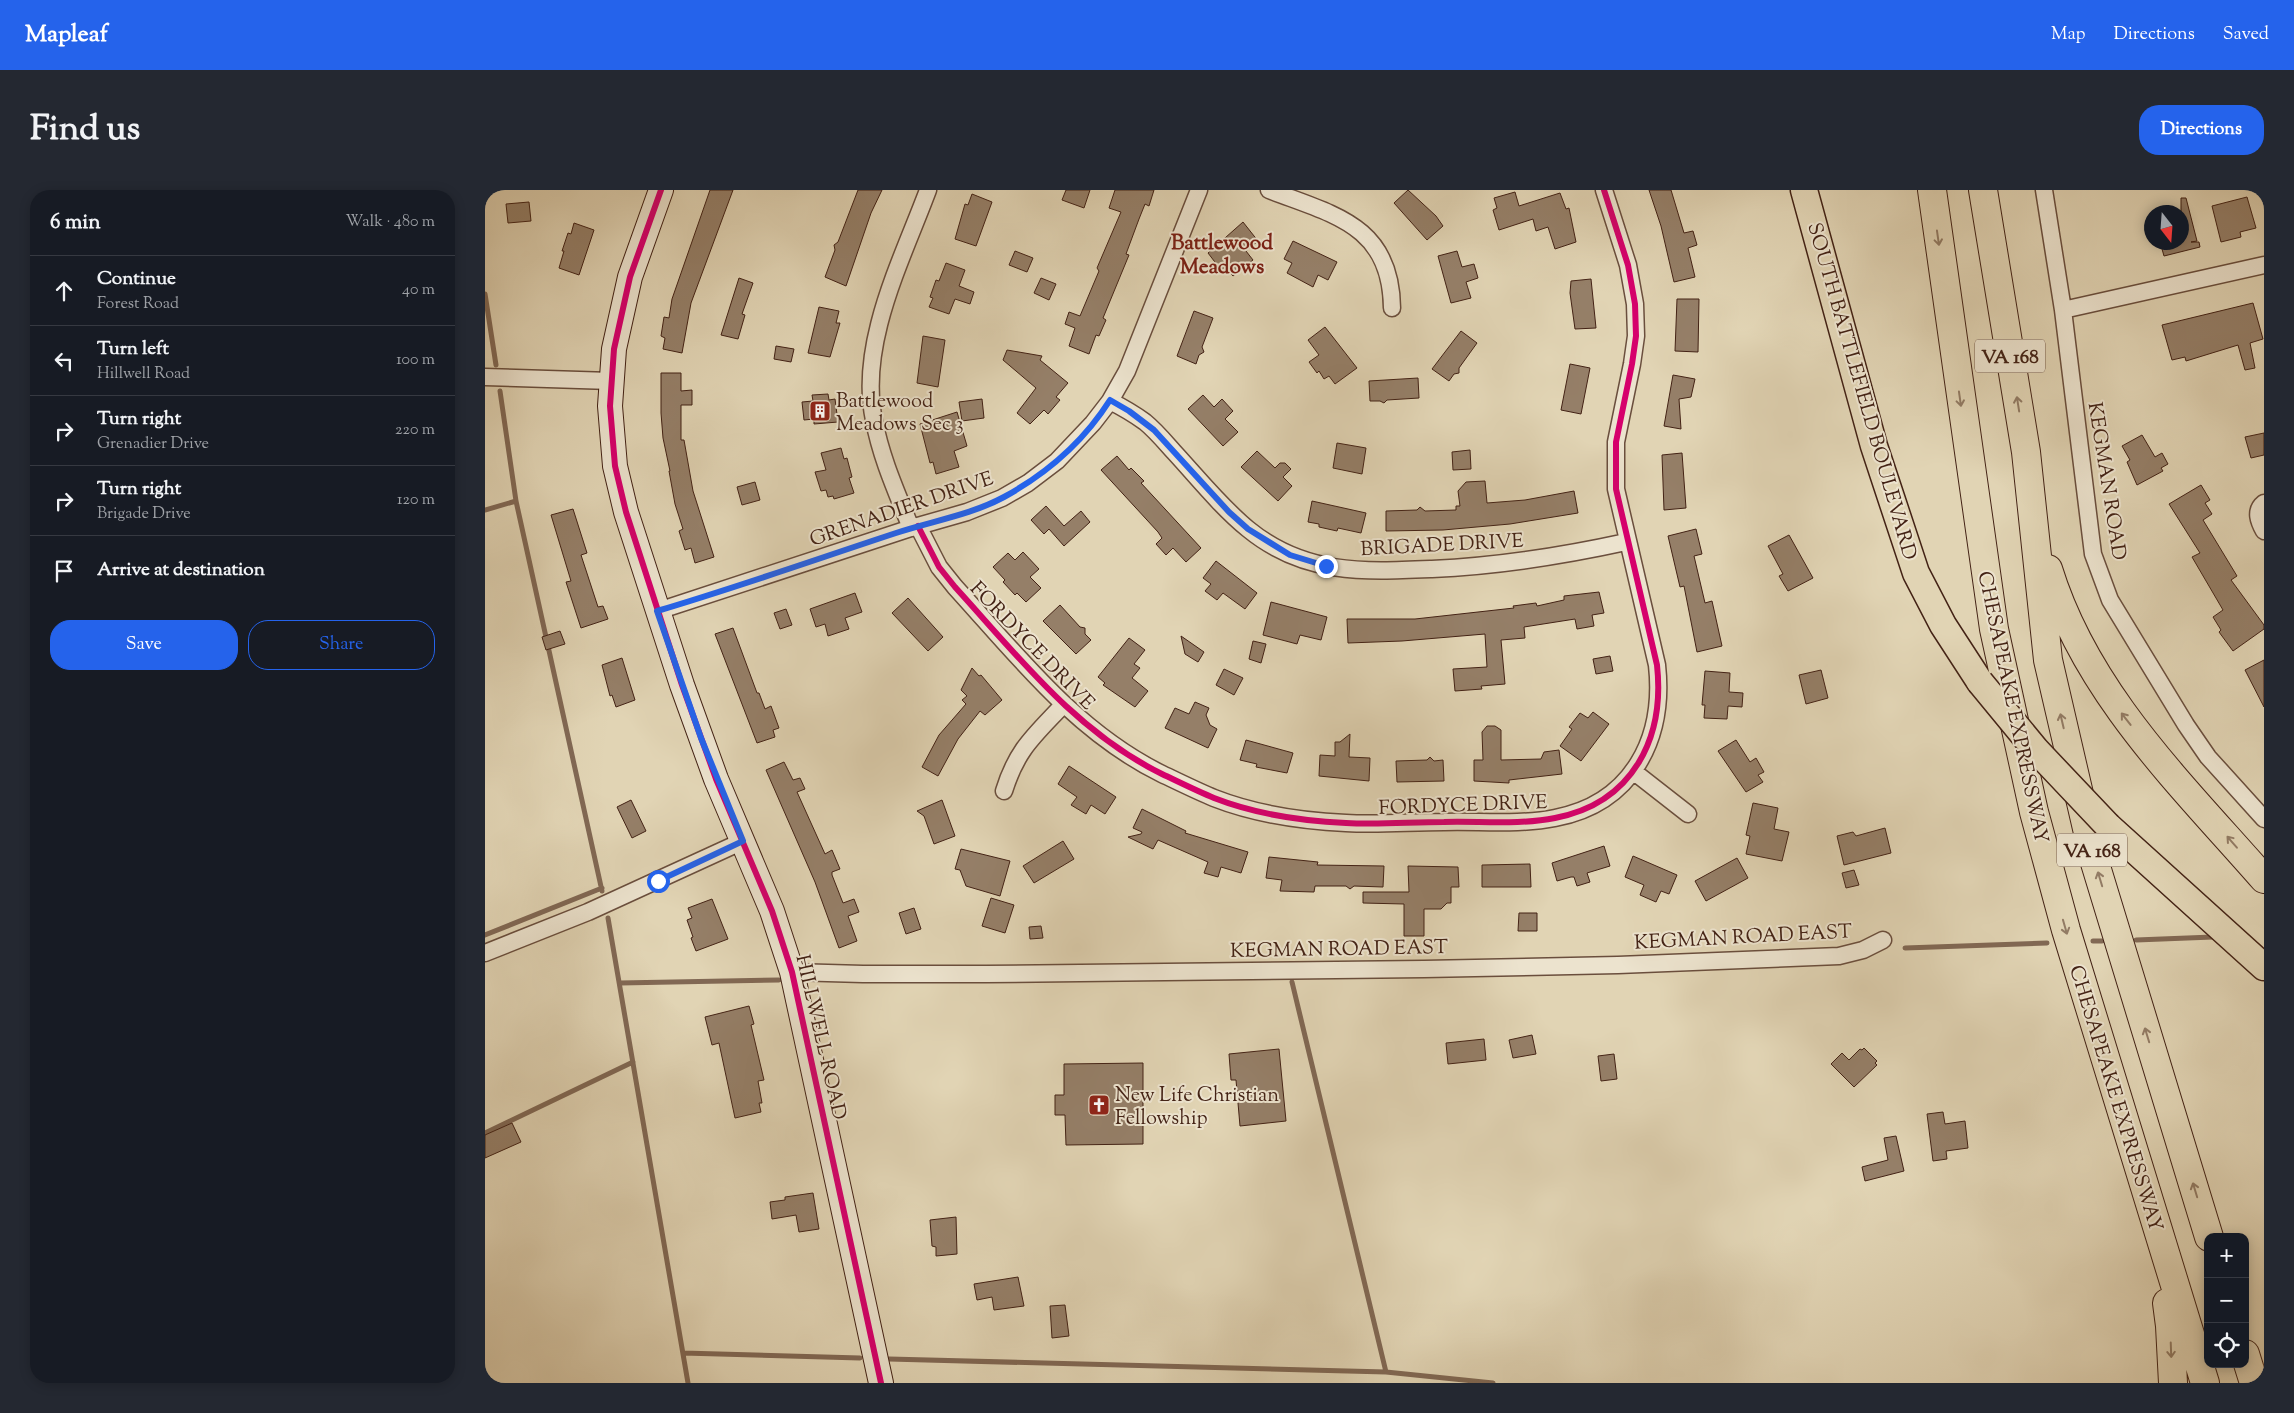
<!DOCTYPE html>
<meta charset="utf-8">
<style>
body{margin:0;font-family:"Sorts Mill Goudy",serif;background:#242831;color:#f1f3f6}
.controls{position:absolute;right:15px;bottom:15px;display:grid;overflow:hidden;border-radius:10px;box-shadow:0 2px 12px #0003}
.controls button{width:45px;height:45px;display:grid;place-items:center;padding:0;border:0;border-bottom:1px solid #363941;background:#171b24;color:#f1f3f6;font:25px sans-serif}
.compass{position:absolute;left:1659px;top:15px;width:45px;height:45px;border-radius:50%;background:#171b24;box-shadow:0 2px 12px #0003;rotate:163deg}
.stop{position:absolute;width:15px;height:15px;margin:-11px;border:4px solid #2563eb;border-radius:50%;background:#fff}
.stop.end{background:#2563eb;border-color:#fff;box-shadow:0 1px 5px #0008}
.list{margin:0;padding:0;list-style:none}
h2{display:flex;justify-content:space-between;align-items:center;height:65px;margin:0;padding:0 20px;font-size:21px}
h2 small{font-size:16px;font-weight:400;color:#9ea1a6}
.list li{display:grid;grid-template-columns:32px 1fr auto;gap:15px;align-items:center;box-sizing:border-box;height:70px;padding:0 20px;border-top:1px solid #363941}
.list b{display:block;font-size:19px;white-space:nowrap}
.list p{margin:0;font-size:16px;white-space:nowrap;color:#9ea1a6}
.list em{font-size:16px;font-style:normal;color:#9ea1a6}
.actions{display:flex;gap:10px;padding:15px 20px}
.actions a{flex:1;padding:11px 0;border:1px solid #2563eb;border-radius:20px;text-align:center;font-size:18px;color:#2563eb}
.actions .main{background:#2563eb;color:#fff}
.icon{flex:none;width:28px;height:28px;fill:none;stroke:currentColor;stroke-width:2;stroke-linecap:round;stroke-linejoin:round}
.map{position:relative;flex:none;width:1779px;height:1193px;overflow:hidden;border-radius:20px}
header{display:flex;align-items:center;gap:30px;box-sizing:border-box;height:70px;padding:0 25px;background:#2563eb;color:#fff}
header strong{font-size:24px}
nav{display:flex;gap:28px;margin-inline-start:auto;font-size:18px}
.intro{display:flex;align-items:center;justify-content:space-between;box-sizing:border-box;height:120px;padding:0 30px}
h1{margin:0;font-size:35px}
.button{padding:12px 22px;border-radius:20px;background:#2563eb;color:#fff;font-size:18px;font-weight:700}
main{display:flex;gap:30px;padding:0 30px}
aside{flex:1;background:#171b24;border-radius:20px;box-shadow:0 2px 12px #0003}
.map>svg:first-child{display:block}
</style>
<header>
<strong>Mapleaf</strong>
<nav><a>Map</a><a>Directions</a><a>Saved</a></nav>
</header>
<div class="intro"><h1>Find us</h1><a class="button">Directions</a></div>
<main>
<aside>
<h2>6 min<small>Walk · 480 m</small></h2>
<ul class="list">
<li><svg class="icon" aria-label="ahead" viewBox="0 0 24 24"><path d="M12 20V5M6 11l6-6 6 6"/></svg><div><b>Continue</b><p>Forest Road</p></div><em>40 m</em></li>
<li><svg class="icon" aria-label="left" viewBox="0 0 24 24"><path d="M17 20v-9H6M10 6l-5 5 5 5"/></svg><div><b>Turn left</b><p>Hillwell Road</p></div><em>100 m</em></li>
<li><svg class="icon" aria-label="right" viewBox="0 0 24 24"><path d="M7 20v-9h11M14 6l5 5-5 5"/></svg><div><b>Turn right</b><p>Grenadier Drive</p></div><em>220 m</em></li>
<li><svg class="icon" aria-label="right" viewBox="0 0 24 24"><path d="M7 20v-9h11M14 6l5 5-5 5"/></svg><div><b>Turn right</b><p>Brigade Drive</p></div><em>120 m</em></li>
<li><svg class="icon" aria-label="arrive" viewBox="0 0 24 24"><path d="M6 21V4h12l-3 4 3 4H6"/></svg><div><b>Arrive at destination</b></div></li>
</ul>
<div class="actions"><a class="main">Save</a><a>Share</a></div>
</aside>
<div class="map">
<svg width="1779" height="1193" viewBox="0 0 1779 1193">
<rect width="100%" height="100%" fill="#e1d4b4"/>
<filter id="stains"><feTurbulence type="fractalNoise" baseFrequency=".004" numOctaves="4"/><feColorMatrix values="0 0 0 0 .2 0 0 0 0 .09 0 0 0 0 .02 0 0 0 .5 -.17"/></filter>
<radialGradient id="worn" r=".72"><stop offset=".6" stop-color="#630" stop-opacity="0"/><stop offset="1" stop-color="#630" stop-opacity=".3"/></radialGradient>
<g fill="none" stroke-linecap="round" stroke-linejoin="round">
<path stroke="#816854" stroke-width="5" d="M0,104L11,175
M15,201L31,311L117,701
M0,320L31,311
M123,728L203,1193
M0,745L117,698
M1651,750L1728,747
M1608,751H1617
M1420,758L1562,753
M807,792L901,1182
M135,793L294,790
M0,943L148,872
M198,1163L375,1168
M404,1169L901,1182L1008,1193"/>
</g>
<path fill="#957f68" stroke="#432215" d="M225,0H248L206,113L197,163L178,159L180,148L176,146L179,127L184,128L187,109Z
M373,0H397L386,23L361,96L340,87L350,60L349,55L353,52Z
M581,0H605L599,18L577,10Z
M630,0H669L664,16L660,14L654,29L641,64L644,65L618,128L621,130L614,146L611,145L604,164L584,156L590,138L580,134L584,122L595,126L614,81L612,78L636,22L624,18Z
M923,0L951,26L958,36L942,50L909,13Z
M1164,0H1186L1199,43L1208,41L1212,55L1203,58L1210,87L1189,92L1176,36Z
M1030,2L1034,16L1075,3L1081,19L1084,18L1091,52L1070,59L1063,37L1051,41L1048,29L1014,40L1008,20L1012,18L1009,8Z
M487,4L507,12L491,56L470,49L480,14L483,15Z
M1762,7L1771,38L1755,42L1756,47L1736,52L1727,16Z
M1696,8H1701L1712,51L1706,52H1714L1715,57L1679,66L1675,52H1696Z
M44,12L46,31L23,33L21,14Z
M758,32L773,51L761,61L768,70L748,86L740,77L736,80L723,63Z
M89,33L109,40L94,85L74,78L79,61H77L83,43L86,44Z
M808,51L852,72L843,90L833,85L828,97L802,83L807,73L799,69Z
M530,61L548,68L542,82L524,75Z
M972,61L977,77L989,74L993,88L981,92L986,108L966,113L953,66Z
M461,73L480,80L474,96L489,102L485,114L470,109L464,124L444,117L448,108L445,107L451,90L454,91Z
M254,88L268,93L257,124L260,125L253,149L236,145Z
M556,88L571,94L564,110L549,103Z
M1106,89L1111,138L1090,139L1085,103L1086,91Z
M1192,109H1214L1213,162L1190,161Z
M1768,113L1778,149L1765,153L1770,178L1760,180L1753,155L1701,171L1700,167L1687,170L1677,135Z
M334,117L354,121L351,133H355L345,167L323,163Z
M709,121L728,128L717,157L719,162L714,165L711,174L692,166Z
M840,137L872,178L850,194L844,186L839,189L834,181L832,183L824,172L834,165L823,150Z
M976,141L992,153L974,178V183L969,184L964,191L947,179Z
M438,146L460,150L453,197L432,193Z
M291,156L309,159L306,172L289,169Z
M522,160L557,166L555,170L583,193L571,207L575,210L563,224L559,220L545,234L532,223L551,198L518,170Z
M1085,174L1105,178L1096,224L1076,220Z
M176,183H196V201L207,200V215H196V250H199L208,301L229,367L210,373L206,358L200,360L194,341L198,339L190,314L184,281H185L178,248L176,223Z
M1188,185L1210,189L1206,207L1194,209L1196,239L1179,236Z
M933,188L934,208L902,210L899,213L895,211H885L884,191Z
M343,204L344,210L350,209L353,232L329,234V229L319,230L317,212L328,211L327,205Z
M718,205L729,217L737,209L748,221L740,229L753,242L738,256L703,219Z
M497,209L499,228L477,231L474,212Z
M472,222L482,256L469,261L474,277L451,284L448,272L445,273L435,234Z
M1779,243V265L1766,268L1760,247Z
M1657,245L1670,267L1677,263L1683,274L1676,278L1678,281L1652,295L1642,272L1645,270L1637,256Z
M852,253L881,258L877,284L848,278Z
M356,258L359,269L362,268L367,287L364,288L369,303L349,309L348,306L343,307L341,300L336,301L330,282L341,280L336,263Z
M985,260L986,279L968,280L967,262Z
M772,261L790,278L795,273H800L806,279L798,287L807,296L793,311L756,277Z
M1197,263L1201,318L1179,320L1177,265Z
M632,266L644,280L646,278L659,291L656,293L716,358L701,372L688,358L681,365L671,354L677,348L673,342L616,280Z
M1000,291L1002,313L1040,310L1089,301L1093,323L1025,334L958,340L901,341V321L932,320L935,317L940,321L971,320V316H975L973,301L981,292Z
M270,292L275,310L257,315L252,297Z
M1716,295L1725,310L1720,313L1727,324L1718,330L1752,386L1746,390L1779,435V439L1748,461L1734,442L1736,440L1728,427L1738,420L1707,367L1715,363L1684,314Z
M827,311L881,323L876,343L853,338L852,341L834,337V334L823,332Z
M561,316L579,336L596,321L605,332L579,356L564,339L559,344L546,330Z
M88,319L102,363L96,365L113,417L118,416L123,429L96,438L81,392L86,391L66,325Z
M1211,339L1217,364L1209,366L1220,413L1227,411L1237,456L1212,462L1199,396L1195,397L1183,346Z
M1304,345L1328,388L1303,401L1294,386L1298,384L1283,356Z
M538,362L554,379L545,387L556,398L541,412L532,403L530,405L518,392L520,390L508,377L523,363L530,370Z
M731,371L772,403L760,419L738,403L732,410L720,401L726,394L718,388Z
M1114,402L1119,423L1107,425L1109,436L1092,439L1090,429L1039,437L1040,448L1016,450L1020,494L996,496L997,499L970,501L968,479L1002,477L1000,444L917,451L863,453L862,429H930L1029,418L1028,416L1051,413L1052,416L1079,410V406Z
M370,403L377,422L360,428L364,439L343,446L340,434L331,437L325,419Z
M423,408L458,447L443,461L407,423Z
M786,412L842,427L836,450L815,445L812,454L778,445Z
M575,415L595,437L600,438V444L606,450L591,464L558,431Z
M301,419L307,435L295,439L289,423Z
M248,438L272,503H274L280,519L286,516L294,538L288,540L290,547L272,553L230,444Z
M75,441L80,454L61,460L57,447Z
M696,446L719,462L713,472L700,464Z
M644,448L660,460L649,474L655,478L647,488L663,501L650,517L618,495L620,493L613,487Z
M768,451L781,454L776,473L764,469Z
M1125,466L1128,481L1111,484L1108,469Z
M137,468L150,510L131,517L127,505L125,506L117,475Z
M1779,470V517L1760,480Z
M487,478L494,486L496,485L517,510L500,525L495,521L473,549L453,586L437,577L454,545L481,514L477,510L482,506L476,500Z
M739,479L758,488L749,505L731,495Z
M1336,480L1343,508L1321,514L1314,485Z
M1220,481L1245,483L1244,502L1258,503L1257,517L1243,516L1242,529L1219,528L1220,515H1217Z
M710,512L724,518L721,525L725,535L732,539L723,558L680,538L690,518L704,524Z
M1108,522L1124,534L1096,571L1075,556L1087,539L1084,537L1095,523L1103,528Z
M1002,536H1010L1016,540V570L1056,569L1059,562L1074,560L1077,584L1024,590V593L989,591V570H998L997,542Z
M865,544L864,567L885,568L884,591L834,586L835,565L850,566V552H855Z
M761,550L808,563L802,583L771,577L772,574L755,570Z
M1251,550L1265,572L1271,568L1279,582L1273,585L1278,592L1261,602L1233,561Z
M945,567L949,571L958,570L959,591L912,592L911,571L942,570Z
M299,572L308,590L315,588L320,599L312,602L340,664L347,660L355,679L347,682V685L358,713L369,709L374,722L363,726L372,751L354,758L330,692L281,580Z
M584,576L631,607L620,624L606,615L601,624L586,615L592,607L573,594Z
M146,610L161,641L147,648L132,617Z
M457,610L470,646L449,654L439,626L432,621Z
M1268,613L1293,618L1289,639L1304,642L1297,671L1261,664L1265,646L1261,645Z
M657,619L701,641L700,643L763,662L756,683L736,677L733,687L719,683L723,672L673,650L668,659L643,647L656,644L657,642L648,638Z
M1400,638L1406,663L1359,675L1352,646L1368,642L1371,646Z
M578,651L589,669L549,693L538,676Z
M1119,656L1125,676L1102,683L1105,692L1092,696L1089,687H1086L1072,691L1067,673Z
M476,659L525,671L515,706L481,696L475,680L470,679Z
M1148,666L1192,685L1184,704L1176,701L1171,712L1155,705L1159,695L1140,687Z
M784,667L833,672L832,675L899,676L898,697L869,696L865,699L861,696H830L829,702L795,701L797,690L781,688Z
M1252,668L1263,688L1221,711L1210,691Z
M1045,674L1046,697H997V675Z
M923,676L973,677L974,697H966V713H962L956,719H939V746H919V714L878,713V702H924Z
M1369,680L1374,695L1361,698L1357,683Z
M506,708L529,715L520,743L497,736Z
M227,709L243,749L211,761L206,748L208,747L202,730L207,728L203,718Z
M429,718L436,739L421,744L414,723Z
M1034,723H1052V741H1033Z
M556,736L558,748L545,749L544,737Z
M264,816L269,834L266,835L279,890L273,891L277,913H274L276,922L250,928L234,853L227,855L220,827Z
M1047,845L1051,864L1028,868L1024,850Z
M999,849L1001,870L963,874L961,853Z
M1379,858L1392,871L1390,873L1392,875L1369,897L1346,874L1357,863L1364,870L1375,859L1377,860Z
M794,859L801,931L755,936L751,890H746L744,864Z
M1129,864L1132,889L1116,891L1113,866Z
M658,873V954L581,955L580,925H570V905H579V874Z
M1458,922L1460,934L1480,931L1483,958L1461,961L1462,969L1448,971L1442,924Z
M27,933L36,952L0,968V945Z
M1411,946L1419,981L1380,991L1377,977L1403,970L1399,948Z
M328,1003L334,1039L314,1042L311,1025L287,1029L285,1012L300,1010V1007Z
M471,1027L472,1064L451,1066V1057L447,1056L445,1030Z
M533,1087L539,1116L509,1120L507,1107L492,1110L489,1094Z
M580,1115L584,1146L567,1148L565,1116Z"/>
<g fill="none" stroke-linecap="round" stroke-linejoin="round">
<g stroke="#6a4e3d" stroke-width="19">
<path id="street" d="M784,0C849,25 906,35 907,118
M1559,0L1578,120L1608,364L1625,410L1701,535L1723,567L1779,629
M1578,120L1779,75
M0,187L126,191
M625,211C637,217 649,224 660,232C671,241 680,252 689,262C713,288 736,317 763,339C819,385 879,382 947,379C1013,376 1077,366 1141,352
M1779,313C1769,321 1774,332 1779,341
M433,336L454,377L470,397C532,465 591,542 677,584C694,592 712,601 729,608C770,624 817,631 861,633C893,635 926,632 959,632C995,631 1035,635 1070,628C1148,613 1180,548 1172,475L1131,299V252L1147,174L1151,146L1150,114L1143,75L1119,0
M426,338C412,303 396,268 389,230C373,154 417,70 443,0
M173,421L426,338L482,322L517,308L543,293L572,271L608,233L625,211L642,181L714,0
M1148,581L1203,624
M519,601C532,559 549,546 578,515
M0,763L103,722L258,651
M307,782L378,784H501L939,779L1133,775L1354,766L1378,760L1398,750"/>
</g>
<g stroke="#432215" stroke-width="26">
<path id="secondary" d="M176,0L145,87L129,159L125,216L130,276L141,322L197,495L231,589L287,721L307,782L396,1193"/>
</g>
<g stroke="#432215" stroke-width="29">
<path id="primary" d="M1319,0L1389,256L1431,383L1458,435L1495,492
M1623,636L1779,777"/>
</g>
<g stroke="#432215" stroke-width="30">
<path id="highway" d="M1447,0L1509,439L1549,622L1581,740L1720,1193
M1498,0L1541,262L1563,470L1610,673L1724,1047
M1563,379C1601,503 1696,594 1779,689
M1682,1113L1685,1136L1688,1193
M1760,1164L1769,1193"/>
</g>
<use href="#street" stroke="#ece3ce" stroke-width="16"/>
<use href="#secondary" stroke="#ece3ce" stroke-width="24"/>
<use href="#primary" stroke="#e1d4b4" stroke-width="26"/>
<use href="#highway" stroke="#e1d4b4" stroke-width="28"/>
<g stroke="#432215" stroke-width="29" stroke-linecap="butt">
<path id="primary-bridge" d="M1495,492L1551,560L1623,636"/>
</g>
<use href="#primary-bridge" stroke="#e1d4b4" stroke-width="26"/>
<g stroke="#ece3ce" stroke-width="9">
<path id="cycleway" d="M176,0L145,87L129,159L125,216L130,276L141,322L197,495L231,589L287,721L307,782L396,1193
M433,336L454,377L470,397C532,465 591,542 677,584C694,592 712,601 729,608C770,624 817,631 861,633C893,635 926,632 959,632C995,631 1035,635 1070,628C1148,613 1180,548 1172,475L1131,299V252L1147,174L1151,146L1150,114L1143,75L1119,0"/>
</g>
<use href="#cycleway" stroke="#d6006c" stroke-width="6"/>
</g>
<defs><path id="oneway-shaft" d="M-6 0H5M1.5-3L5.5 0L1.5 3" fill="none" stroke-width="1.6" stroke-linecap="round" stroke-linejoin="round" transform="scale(1.25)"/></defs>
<g stroke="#927b64">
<use href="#oneway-shaft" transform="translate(1453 48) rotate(82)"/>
<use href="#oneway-shaft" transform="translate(1475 209) rotate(82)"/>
<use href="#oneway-shaft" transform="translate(1533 214) rotate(-99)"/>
<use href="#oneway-shaft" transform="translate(1641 529) rotate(-128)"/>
<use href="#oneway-shaft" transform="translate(1577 531) rotate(-103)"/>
<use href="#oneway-shaft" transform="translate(1747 652) rotate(-131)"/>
<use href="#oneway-shaft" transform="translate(1615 689) rotate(-107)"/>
<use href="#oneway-shaft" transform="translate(1580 737) rotate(74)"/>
<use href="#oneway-shaft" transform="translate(1662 845) rotate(-107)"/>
<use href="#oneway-shaft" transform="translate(1710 1000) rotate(-107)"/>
<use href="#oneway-shaft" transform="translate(1686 1160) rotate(88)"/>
</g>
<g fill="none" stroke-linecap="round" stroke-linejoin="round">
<path stroke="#2563eb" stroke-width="6" d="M173,691L258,651L216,548L172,421C253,397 332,369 411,343C447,331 486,325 519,307C561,284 599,251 625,210L644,221L669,240L744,322L763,339L805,365L841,376"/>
</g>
<defs>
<g id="building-square" transform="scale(1.125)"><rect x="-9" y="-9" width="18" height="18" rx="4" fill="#8f2418" stroke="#ece3ce"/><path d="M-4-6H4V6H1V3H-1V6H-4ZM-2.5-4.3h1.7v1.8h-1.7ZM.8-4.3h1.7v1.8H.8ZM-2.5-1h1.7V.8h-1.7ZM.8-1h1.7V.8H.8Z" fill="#fff"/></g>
<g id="church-square" transform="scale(1.125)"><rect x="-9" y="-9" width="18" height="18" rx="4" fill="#8f2418" stroke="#ece3ce"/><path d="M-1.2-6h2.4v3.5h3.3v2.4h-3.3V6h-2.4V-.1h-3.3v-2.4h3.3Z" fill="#fff"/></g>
</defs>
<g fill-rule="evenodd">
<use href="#building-square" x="335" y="221"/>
<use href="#church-square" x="614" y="915"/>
</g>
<g text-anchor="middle" stroke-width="4" stroke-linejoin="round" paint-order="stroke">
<g fill="#ece3ce" stroke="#765c4c" stroke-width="1">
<rect x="1490" y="149.5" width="70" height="33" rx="4"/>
<rect x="1572" y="643.5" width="70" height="33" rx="4"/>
</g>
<g font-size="19" font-weight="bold" fill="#432215">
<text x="1525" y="173">VA 168</text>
<text x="1607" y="667">VA 168</text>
</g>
<g font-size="20" fill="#432215" stroke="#ece3ce">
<text transform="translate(1378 201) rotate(74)" y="7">SOUTH BATTLEFIELD BOULEVARD</text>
<text transform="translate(1623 291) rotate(81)" y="7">KEGMAN ROAD</text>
<text transform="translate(416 318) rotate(-19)" y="7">GRENADIER DRIVE</text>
<text transform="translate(957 354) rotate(-3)" y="7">BRIGADE DRIVE</text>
<text transform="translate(548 455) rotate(46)" y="7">FORDYCE DRIVE</text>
<text transform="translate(1529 517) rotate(78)" y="7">CHESAPEAKE EXPRESSWAY</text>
<text transform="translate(978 614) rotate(-2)" y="7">FORDYCE DRIVE</text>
<text transform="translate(1258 746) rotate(-3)" y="7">KEGMAN ROAD EAST</text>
<text transform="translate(854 758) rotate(-1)" y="7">KEGMAN ROAD EAST</text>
<text transform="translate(337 847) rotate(77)" y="7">HILLWELL ROAD</text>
<text transform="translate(1632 908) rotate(73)" y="7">CHESAPEAKE EXPRESSWAY</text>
</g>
<g font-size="20" fill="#432215" stroke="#ece3ce" text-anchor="start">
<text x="351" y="217">Battlewood<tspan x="351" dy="23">Meadows Sec 3</tspan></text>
<text x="630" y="911">New Life Christian<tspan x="630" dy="23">Fellowship</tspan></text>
</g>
<g font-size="21" font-weight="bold" fill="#7a1f14" stroke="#ece3ce">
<text x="737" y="59">Battlewood<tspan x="737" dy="24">Meadows</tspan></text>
</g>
</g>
<rect width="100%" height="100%" filter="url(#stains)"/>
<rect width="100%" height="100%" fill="url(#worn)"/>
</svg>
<div class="controls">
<button>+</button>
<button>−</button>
<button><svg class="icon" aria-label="locate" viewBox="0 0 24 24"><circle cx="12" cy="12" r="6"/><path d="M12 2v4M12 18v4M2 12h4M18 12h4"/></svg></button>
</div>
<svg class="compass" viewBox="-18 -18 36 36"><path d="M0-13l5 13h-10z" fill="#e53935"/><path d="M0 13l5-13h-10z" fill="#9ea1a6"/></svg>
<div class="stop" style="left:173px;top:691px"></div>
<div class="stop end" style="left:841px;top:376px"></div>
</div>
</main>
